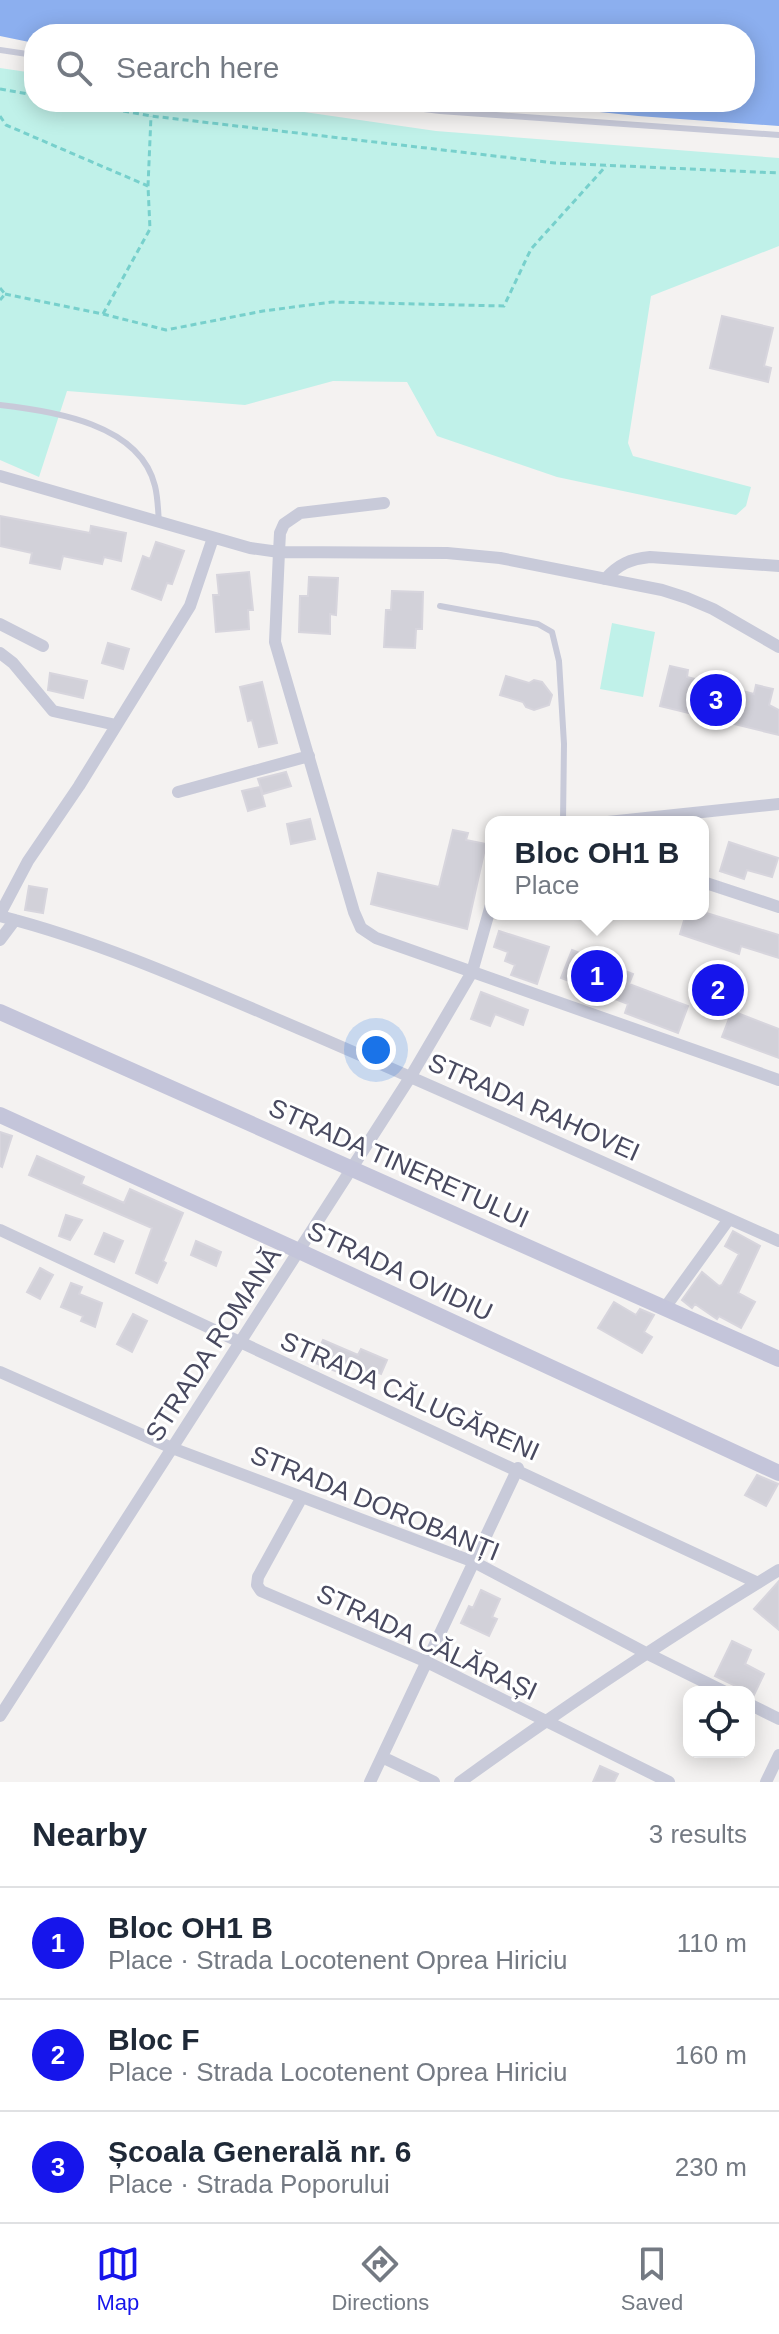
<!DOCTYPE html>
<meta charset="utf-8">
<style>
body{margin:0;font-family:Helvetica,sans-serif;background:#f2f2f3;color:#1f2937}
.controls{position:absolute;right:24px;bottom:24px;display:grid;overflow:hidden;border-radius:16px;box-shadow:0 4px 20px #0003}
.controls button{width:72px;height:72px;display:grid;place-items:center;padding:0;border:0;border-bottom:2px solid #e0e1e3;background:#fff;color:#1f2937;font:40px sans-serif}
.you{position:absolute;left:376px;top:1050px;width:28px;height:28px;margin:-20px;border:6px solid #fff;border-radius:50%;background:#1a73e8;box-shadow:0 0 0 12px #1a73e833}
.badge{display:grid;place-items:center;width:52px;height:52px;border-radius:50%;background:#1615eb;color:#fff;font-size:26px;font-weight:700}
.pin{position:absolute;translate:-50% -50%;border:4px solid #fff;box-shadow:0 2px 8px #0006}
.popup{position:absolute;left:485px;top:816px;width:224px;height:104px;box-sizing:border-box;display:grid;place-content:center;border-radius:16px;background:#fff;filter:drop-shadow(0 2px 6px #0005);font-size:26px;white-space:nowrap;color:#747a83}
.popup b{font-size:30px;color:#1f2937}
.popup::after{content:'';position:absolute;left:50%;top:100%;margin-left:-16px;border:16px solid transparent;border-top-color:#fff}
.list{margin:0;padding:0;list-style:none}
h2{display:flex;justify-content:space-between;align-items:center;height:104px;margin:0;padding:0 32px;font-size:34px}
h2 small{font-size:26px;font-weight:400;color:#747a83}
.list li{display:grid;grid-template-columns:52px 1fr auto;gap:24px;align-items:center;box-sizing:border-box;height:112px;padding:0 32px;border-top:2px solid #e0e1e3}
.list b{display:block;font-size:30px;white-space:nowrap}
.list p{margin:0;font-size:26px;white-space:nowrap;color:#747a83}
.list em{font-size:26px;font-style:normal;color:#747a83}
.icon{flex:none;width:44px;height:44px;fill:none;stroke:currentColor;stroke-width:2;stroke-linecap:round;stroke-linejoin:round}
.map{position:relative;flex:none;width:779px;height:1782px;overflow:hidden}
.search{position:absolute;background:#fff;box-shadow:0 4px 20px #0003;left:24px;right:24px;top:24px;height:88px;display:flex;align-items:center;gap:20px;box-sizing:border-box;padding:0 28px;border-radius:32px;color:#747a83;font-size:30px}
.sheet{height:440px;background:#fff}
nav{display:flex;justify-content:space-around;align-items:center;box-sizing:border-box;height:112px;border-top:2px solid #e0e1e3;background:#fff;font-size:22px;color:#747a83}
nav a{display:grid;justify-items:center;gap:4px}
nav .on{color:#1615eb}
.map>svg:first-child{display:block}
</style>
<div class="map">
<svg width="779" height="1782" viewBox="0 0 779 1782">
<rect width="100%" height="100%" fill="#f4f2f1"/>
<path fill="#c0f1e9" d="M0,68L34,73V102H234L436,131L779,158V246L651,296L628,443L633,456L751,487L746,506L736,515L557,477L437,436L407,382L333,381L245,405L67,391L39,477L0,460Z
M612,623L655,632L643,697L600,689Z"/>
<path fill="#8cafef" d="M0,0H779V126L638,116L504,102H745V34H34V43L0,36Z"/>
<path fill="#d2d1d9" stroke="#d7d5dd" stroke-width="2" d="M722,316L773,328L764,366L771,368L768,382L710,368Z
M0,516L90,533L91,526L126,533L121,561L104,557L102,564L63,556L60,569L30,563L32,553L0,546Z
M156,542L184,551L172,584L167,583L161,600L132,589L143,556L150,559Z
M249,572L253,610H248L249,629L216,632L213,595H219L217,575Z
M309,577L338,578L336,615L330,614V634L299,632L300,596H308Z
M392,591L423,592L422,629H416L415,648L384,647L386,610H391Z
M108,643L129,649L123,669L102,663Z
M670,666L688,670L687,677L754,694L756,685L773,689L769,705L779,710V735L660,706Z
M50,673L87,681L83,698L48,690Z
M506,676L529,683L534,680L542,682L552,695L549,705L534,710L526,707L523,702L500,695Z
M262,682L277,743L259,747L252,720L248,721L240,687Z
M286,772L291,786L263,794L258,779Z
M260,787L265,806L248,811L242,791Z
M310,819L315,839L291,844L287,824Z
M453,830L468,833L466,840L486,844L467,929L371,904L378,873L439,887Z
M729,842L778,858L772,877L747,870L744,879L720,871Z
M29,886L47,889L43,913L25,910Z
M703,912L779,935V958L741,946L739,954L680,934L686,914H703Z
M499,931L549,947L537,984L511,975L515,965L505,961L508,952L494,947Z
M572,950L633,974L629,984L688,1006L678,1033L625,1013L628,1004L561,978Z
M702,970L744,985L734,1011L692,995Z
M481,992L528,1010L523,1025L495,1014L490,1026L471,1019Z
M732,1011L779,1029V1058L722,1037Z
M0,1132L12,1136L2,1167L0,1166Z
M37,1156L84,1177L81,1184L124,1203L130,1189L183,1213L163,1261L166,1263L157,1283L136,1273L152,1228L29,1175Z
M66,1215L82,1220L70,1240L59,1236Z
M733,1231L760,1246L738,1293L755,1302L741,1328L719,1316L717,1319L695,1304L692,1308L682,1300L702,1272L719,1286L722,1285L739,1254L725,1246Z
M104,1233L123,1241L114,1262L95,1254Z
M196,1241L221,1252L216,1266L191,1255Z
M40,1268L53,1275L40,1299L27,1292Z
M71,1283L82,1287L79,1294L102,1303L95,1327L81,1321L83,1316L61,1307Z
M614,1302L636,1315L640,1309L654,1315L644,1332L652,1337L642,1353L598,1328Z
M133,1314L147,1321L132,1352L117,1344Z
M323,1340L358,1355L361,1349L387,1360L381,1374L374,1371L373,1375L340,1360L335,1371L313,1362Z
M757,1475L778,1484L766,1506L745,1495Z
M779,1581V1630L754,1609Z
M481,1590L500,1599L492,1617L497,1619L489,1636L461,1623L469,1606L473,1608Z
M732,1641L751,1650L745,1664L764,1674L754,1695L715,1676Z
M600,1766L618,1774L614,1782H593Z"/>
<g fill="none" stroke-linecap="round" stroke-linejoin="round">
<path stroke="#77d0cc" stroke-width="3" stroke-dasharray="6 4" stroke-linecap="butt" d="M0,89L34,95
M74,102L151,116L555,163L779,173
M0,116L6,125L148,186
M0,288L5,294L0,300
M5,294L103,314L150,229L148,186L151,116
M103,314L166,330L263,311L332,302L504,306L531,249L606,166"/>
<path stroke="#c8cad9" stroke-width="6" d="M0,50L34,55
M367,102L440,111L779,135
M0,405C53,411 140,424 155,486C158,498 158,511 159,523
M440,606L538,624L552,632L559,661L564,744L563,822"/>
<path stroke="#c8cad9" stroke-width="12" d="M0,476L250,548L279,552L447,553L500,558L662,590L687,598L713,609L779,647
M384,503L300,513L284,524L280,533L279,552L275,642L354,912L361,928L376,938L779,1080
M605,579C619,564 630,559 650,557L779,566
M0,624L43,646
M0,653L13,663L53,711L116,725
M178,792L309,756
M608,822L779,804
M703,882L779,907
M0,914L28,861L79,786L190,606L213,538
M0,916C106,943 206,989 307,1032C465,1100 622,1171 779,1241
M0,940L15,920
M0,1230C252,1349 506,1463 758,1583
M664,1309L729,1219
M0,1372L172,1448L474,1562L646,1653L725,1692
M302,1497L258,1577L257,1585L261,1591L427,1662L669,1782
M749,1704L779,1719
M0,1716L411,1076L472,972L491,905
M382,1757L434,1782
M370,1782L518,1468
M460,1782C564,1707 670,1636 779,1570
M766,1782L779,1755"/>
<path stroke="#c4c5da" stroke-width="16" d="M0,1012L779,1359
M0,1115L299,1251L779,1473"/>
</g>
<g text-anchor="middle" stroke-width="6" stroke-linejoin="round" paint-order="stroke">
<g font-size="26" fill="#494a60" stroke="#fff">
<text transform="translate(534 1107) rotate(24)" y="9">STRADA RAHOVEI</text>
<text transform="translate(399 1163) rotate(24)" y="9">STRADA TINERETULUI</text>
<text transform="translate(400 1271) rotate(25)" y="9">STRADA OVIDIU</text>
<text transform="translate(213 1344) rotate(-57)" y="9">STRADA ROMANĂ</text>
<text transform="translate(410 1396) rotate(24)" y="9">STRADA CĂLUGĂRENI</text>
<text transform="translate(375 1503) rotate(22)" y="9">STRADA DOROBANȚI</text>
<text transform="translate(427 1642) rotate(25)" y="9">STRADA CĂLĂRAȘI</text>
</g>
</g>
</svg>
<div class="controls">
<button><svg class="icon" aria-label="locate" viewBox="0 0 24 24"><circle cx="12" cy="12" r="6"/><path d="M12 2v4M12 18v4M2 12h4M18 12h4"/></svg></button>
</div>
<div class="you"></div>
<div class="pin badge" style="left:597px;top:976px">1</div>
<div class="popup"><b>Bloc OH1 B</b>Place</div>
<div class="pin badge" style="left:718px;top:990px">2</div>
<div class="pin badge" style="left:716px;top:700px">3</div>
<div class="search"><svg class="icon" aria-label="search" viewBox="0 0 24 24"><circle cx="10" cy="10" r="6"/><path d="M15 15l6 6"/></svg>Search here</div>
</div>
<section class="sheet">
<h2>Nearby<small>3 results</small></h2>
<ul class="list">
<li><span class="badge">1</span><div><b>Bloc OH1 B</b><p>Place · Strada Locotenent Oprea Hiriciu</p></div><em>110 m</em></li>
<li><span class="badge">2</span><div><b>Bloc F</b><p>Place · Strada Locotenent Oprea Hiriciu</p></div><em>160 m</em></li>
<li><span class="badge">3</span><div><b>Școala Generală nr. 6</b><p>Place · Strada Poporului</p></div><em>230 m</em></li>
</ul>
</section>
<nav>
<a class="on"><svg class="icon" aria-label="map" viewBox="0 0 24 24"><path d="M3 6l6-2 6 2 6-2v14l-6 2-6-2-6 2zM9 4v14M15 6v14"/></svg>Map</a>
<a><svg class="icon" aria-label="directions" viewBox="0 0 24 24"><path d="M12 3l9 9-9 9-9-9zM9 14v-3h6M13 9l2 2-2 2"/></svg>Directions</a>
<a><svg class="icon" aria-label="saved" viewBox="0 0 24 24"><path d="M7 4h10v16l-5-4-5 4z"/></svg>Saved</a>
</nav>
